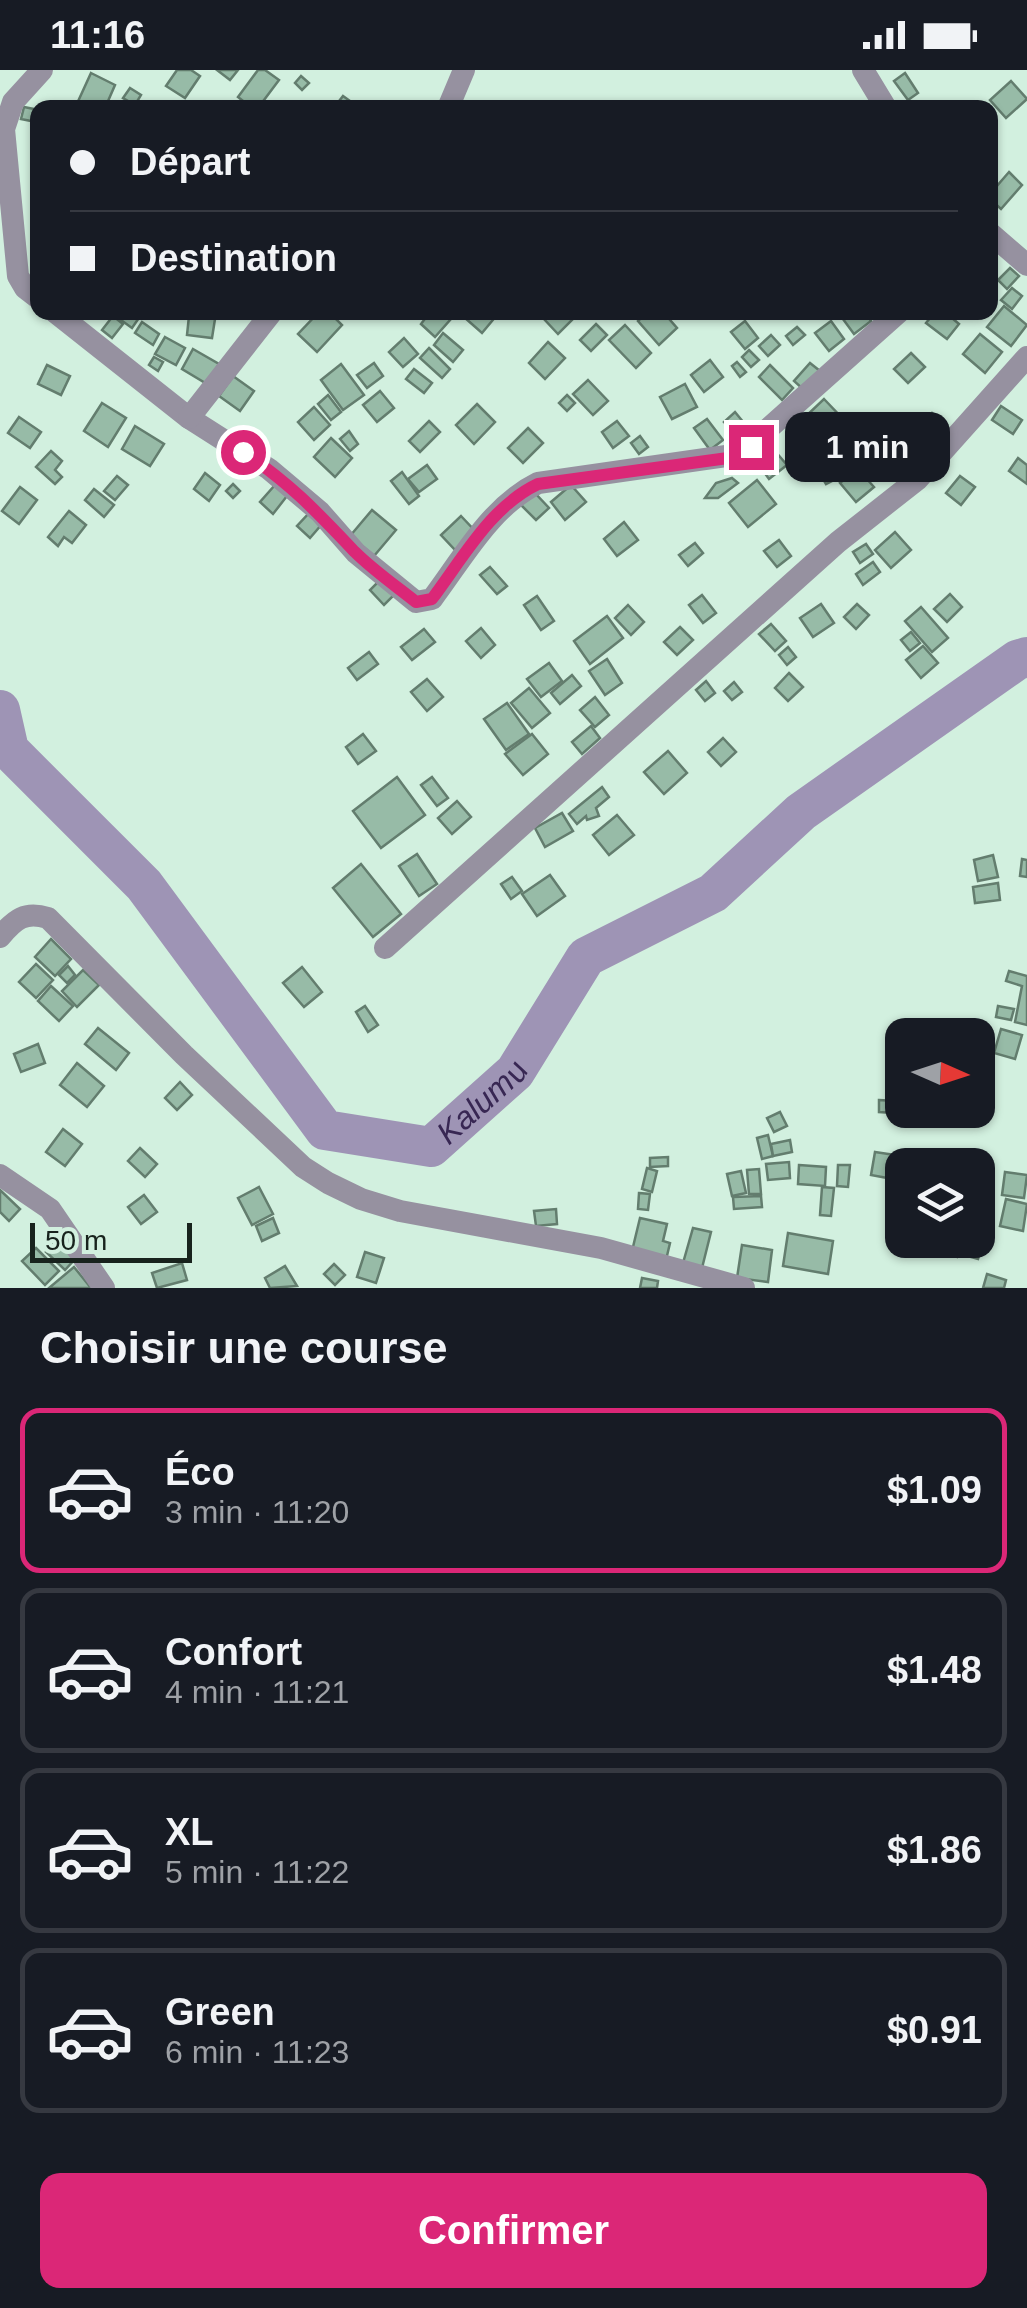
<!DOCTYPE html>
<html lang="fr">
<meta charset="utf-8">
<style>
:root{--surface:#171b24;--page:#20242c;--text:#f1f3f6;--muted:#9ea1a6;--line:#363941;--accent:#db2777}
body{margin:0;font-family:Helvetica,sans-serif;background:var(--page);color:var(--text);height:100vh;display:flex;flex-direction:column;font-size:38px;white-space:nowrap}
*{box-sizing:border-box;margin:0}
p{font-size:32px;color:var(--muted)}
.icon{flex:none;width:55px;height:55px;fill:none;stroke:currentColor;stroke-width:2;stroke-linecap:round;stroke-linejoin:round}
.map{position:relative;height:1218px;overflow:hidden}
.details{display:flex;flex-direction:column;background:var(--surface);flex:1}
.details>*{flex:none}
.top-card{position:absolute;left:30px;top:30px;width:968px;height:220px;border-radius:20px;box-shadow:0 2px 8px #0004;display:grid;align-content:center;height:220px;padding:0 40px;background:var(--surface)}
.needle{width:65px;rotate:93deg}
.controls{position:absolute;left:885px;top:948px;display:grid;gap:20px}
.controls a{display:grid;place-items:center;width:110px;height:110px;border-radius:20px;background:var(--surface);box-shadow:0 2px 8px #0004;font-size:50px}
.scale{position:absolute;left:30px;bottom:25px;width:162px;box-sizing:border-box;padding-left:10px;border:5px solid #18231d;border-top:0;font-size:28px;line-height:35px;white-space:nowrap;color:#18231d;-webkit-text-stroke:8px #d2f0df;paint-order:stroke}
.end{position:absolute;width:45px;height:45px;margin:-22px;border:12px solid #db2777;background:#fff;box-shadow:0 0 0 5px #fff}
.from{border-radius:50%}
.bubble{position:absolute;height:70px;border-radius:20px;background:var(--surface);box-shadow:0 2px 8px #0004;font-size:32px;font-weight:700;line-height:70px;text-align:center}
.top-card b{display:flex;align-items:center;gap:35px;height:95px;font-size:38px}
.top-card b+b{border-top:2px solid var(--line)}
.top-card i{width:25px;height:25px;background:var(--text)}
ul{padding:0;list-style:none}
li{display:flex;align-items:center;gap:30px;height:165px;margin:0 20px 15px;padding:0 20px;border:5px solid var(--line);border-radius:20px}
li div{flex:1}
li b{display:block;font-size:38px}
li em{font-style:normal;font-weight:700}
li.current{border-color:var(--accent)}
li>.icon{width:90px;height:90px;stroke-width:1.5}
h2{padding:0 40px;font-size:45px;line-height:120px}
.action{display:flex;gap:20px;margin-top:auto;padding:20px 40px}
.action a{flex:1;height:115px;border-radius:20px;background:var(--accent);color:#fff;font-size:40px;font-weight:700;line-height:115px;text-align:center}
.status{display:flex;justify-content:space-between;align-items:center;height:70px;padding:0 50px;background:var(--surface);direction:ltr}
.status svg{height:28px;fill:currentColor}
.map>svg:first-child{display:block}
</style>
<div class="status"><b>11:16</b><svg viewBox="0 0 49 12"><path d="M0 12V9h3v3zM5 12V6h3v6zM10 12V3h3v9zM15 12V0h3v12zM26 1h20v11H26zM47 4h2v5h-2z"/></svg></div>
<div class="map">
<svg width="1027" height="1218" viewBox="0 0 1027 1218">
<rect width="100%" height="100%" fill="#d2f0df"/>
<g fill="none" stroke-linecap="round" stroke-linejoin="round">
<path stroke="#9e94b5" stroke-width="40" id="s1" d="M0,640l9,40 135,135 181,245 106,17 84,-75 71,-115 127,-64 88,-81 216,-152 10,-3"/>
</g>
<g fill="#97bba7" stroke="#637d6e" stroke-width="2.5">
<polygon points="177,0 191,0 200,6 185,28 166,16"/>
<polygon points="217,0 238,0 230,10"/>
<polygon points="258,0 265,0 279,10 258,38 252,38 238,27"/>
<polygon points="91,3 115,15 105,38 75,38"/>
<polygon points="905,3 918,23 908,30 894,11"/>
<polygon points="301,6 309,13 302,20 295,13"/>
<polygon points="1011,11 1027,29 1006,48 990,30"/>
<polygon points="130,18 141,25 135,35 123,28"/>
<polygon points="343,26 350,31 345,38 328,38 332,32 336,35"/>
<polygon points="24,37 34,39 31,51 21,49"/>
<polygon points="1009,102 1022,115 1001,139 990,129 990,124"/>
<polygon points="1010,198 1019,206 1007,219 998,210"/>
<polygon points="1012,218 1022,226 1012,239 1001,230"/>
<polygon points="1004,236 1027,255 1011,276 987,257"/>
<polygon points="116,242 143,242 132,258 114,245"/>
<polygon points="319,242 329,242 342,255 317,282 298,264"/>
<polygon points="430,242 442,242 450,250 435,267 421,254"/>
<polygon points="468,242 493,242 497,245 482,263 464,247"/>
<polygon points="548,242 567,242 573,249 558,264 543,248"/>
<polygon points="647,242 663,242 677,258 659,275 638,251"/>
<polygon points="844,242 865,242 871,251 854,264 840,245"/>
<polygon points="935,242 945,242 959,254 947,269 926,253"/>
<polygon points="113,246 123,254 112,268 102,260"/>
<polygon points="189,246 215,249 212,268 187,265"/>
<polygon points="745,251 758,268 745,279 731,262"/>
<polygon points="831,251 844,269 829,281 815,263"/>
<polygon points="142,252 159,264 153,275 135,263"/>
<polygon points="596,254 607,265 591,281 580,270"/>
<polygon points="625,255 651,283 636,298 609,270"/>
<polygon points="797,257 805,265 793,275 786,266"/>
<polygon points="443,263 463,280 453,292 434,275"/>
<polygon points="980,264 1002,282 985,303 963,284"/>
<polygon points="771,265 780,275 768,286 759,276"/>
<polygon points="165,267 185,278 176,295 155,284"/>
<polygon points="404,268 418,284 403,297 389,282"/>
<polygon points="548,272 565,288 545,309 529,293"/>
<polygon points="429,278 450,299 442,308 420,288"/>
<polygon points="193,279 219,294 207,314 182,299"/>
<polygon points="749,280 759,290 751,297 742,287"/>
<polygon points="911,283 925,297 908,313 894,299"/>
<polygon points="154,287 163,292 158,301 149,295"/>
<polygon points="710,290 723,307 704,322 691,305"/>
<polygon points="737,292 746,302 740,307 732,296"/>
<polygon points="374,293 383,306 367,318 357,305"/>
<polygon points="810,293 820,301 804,320 794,311"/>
<polygon points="341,294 364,325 343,340 321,310"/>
<polygon points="47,295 70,306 61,325 38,314"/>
<polygon points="770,295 793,318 782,330 759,307"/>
<polygon points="414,299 432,313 424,323 406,309"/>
<polygon points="233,306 254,321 240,341 219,326"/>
<polygon points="588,310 608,331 593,345 573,324"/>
<polygon points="685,314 697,337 672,349 660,327"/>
<polygon points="380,321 394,338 377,352 363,335"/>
<polygon points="328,325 341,342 331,350 318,334"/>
<polygon points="567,325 575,333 567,341 559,333"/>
<polygon points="824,329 843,349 824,367 805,347"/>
<polygon points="102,333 126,348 108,377 84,361"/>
<polygon points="477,334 495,352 474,374 456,355"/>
<polygon points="1001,336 1022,350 1013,364 992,350"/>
<polygon points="314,337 330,355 314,370 298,352"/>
<polygon points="735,342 749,359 739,368 724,352"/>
<polygon points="932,343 947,357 932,372 918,359"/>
<polygon points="19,347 41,362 30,378 8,363"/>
<polygon points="707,349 723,370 710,380 694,358"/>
<polygon points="429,351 440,362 420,382 409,371"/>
<polygon points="617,351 629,366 613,378 602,362"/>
<polygon points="135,356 164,374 150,396 122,379"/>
<polygon points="528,358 543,373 523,393 508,378"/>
<polygon points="349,361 358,374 350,381 340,369"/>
<polygon points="640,366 648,377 639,384 631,373"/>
<polygon points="331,368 352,388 335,407 314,387"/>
<polygon points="51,381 62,391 55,400 62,407 55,414 36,397"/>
<polygon points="775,381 787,395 769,409 758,394"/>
<polygon points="1018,388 1027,395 1027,414 1009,401"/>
<polygon points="427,395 437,409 419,422 408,409"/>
<polygon points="829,396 836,409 826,414 819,402"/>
<polygon points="857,398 874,417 856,432 840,413"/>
<polygon points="402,402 419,426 409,434 391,411"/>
<polygon points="205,403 220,415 209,431 194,419"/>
<polygon points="117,406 128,415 115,430 104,421"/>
<polygon points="960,406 975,417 961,435 946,423"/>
<polygon points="732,408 738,413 718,428 705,428 716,413"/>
<polygon points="757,410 776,434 748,457 729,433"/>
<polygon points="233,414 240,421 233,428 226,421"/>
<polygon points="275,415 287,426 273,444 260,432"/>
<polygon points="571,415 586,432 565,450 551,432"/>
<polygon points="20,417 37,430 19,454 2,441"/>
<polygon points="94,419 114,435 104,447 85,430"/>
<polygon points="534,422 549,438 536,450 521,435"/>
<polygon points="372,440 396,460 374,486 350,466"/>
<polygon points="69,441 86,455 72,473 64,467 58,476 48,467"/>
<polygon points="310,442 322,454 310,468 297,456"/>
<polygon points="461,446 476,462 456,481 441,465"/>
<polygon points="624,452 638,470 617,486 604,469"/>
<polygon points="895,462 911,480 891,498 875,480"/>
<polygon points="779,470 791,486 777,497 764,481"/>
<polygon points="695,473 703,483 688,496 679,485"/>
<polygon points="866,474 873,484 860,493 853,482"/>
<polygon points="873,492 880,502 863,515 856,504"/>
<polygon points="490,497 507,516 497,524 480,505"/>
<polygon points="381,509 395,524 384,535 370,520"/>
<polygon points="950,524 962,537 947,552 934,539"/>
<polygon points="702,525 716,543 703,553 689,535"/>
<polygon points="537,526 554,551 541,560 524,535"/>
<polygon points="821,534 834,553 813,567 800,548"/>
<polygon points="857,534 869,545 856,559 844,547"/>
<polygon points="628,535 644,552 631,565 615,548"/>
<polygon points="921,537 948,568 932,582 905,551"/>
<polygon points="607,546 623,568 590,594 574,571"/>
<polygon points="771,554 786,571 775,581 759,564"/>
<polygon points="680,557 693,570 677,585 664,572"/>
<polygon points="481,558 495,575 481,588 466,571"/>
<polygon points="424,559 435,572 412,590 401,577"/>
<polygon points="911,562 920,573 910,581 901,570"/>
<polygon points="923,576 938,593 921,608 906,590"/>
<polygon points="788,577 796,587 787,595 779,585"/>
<polygon points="369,582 378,594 357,610 348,598"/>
<polygon points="607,589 622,613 605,625 589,601"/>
<polygon points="549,593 562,611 541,627 527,609"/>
<polygon points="789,603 803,617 788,631 775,618"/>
<polygon points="572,605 581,616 560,634 551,623"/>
<polygon points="427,609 443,627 427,641 411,622"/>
<polygon points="706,611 715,623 705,631 696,620"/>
<polygon points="734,612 742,622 732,630 724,621"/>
<polygon points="529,618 550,643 532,658 511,633"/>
<polygon points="595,627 609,645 595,657 580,640"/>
<polygon points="507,633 529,664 506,680 484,649"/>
<polygon points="591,656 600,668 582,684 572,672"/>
<polygon points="363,664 376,681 358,694 346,677"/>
<polygon points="532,664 548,684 523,705 505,684"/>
<polygon points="723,668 736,682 721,696 708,682"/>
<polygon points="668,681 687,703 664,724 644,702"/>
<polygon points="397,707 425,745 381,778 353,741"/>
<polygon points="432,707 448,728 437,736 421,715"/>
<polygon points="602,717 609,727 596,738 599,746 587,750 586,746 577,754 569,744"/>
<polygon points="457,731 471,747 452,764 438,748"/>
<polygon points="562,743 573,761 545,777 535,758"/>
<polygon points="617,745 634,765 609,785 593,765"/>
<polygon points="417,784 437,814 419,826 399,796"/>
<polygon points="993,785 998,807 978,811 974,790"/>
<polygon points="1022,789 1027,790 1027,807 1020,806"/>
<polygon points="361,794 401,844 373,867 333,818"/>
<polygon points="550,805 565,826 537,846 522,824"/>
<polygon points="512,807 522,821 511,829 501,814"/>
<polygon points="998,813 1000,830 975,833 973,817"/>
<polygon points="51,869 71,889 55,906 35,887"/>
<polygon points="36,894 53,910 36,928 19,912"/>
<polygon points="68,896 75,905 67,913 59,905"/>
<polygon points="302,897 322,922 304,937 283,913"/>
<polygon points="83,900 99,915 77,937 62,921"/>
<polygon points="1009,901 1027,906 1027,955 1015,952 1022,916 1006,911"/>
<polygon points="51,916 73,936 59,951 38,931"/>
<polygon points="365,936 378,955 368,962 356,942"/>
<polygon points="998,936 1014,939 1011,950 996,947"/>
<polygon points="98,958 129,983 116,1000 85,974"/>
<polygon points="1001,959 1022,965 1015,989 994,983"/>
<polygon points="38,974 45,993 21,1002 14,984"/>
<polygon points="77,993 104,1016 87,1037 60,1015"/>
<polygon points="180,1012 192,1025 177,1040 165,1028"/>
<polygon points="879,1030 894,1031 893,1043 879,1042"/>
<polygon points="780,1042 787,1056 774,1062 767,1048"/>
<polygon points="63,1059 82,1074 65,1096 46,1082"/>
<polygon points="768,1065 773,1086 762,1089 757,1068"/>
<polygon points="790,1070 792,1082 773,1086 771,1074"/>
<polygon points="140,1078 157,1094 145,1107 128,1091"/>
<polygon points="875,1082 902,1086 898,1110 871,1105"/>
<polygon points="668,1087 668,1096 650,1097 650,1088"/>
<polygon points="789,1092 790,1108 768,1110 766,1094"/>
<polygon points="799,1095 826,1097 825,1116 798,1114"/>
<polygon points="838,1095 850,1095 848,1117 837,1116"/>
<polygon points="647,1098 657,1101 652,1122 642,1119"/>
<polygon points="759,1099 761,1124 749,1124 747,1100"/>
<polygon points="741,1101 746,1123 732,1126 727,1104"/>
<polygon points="1005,1102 1027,1105 1024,1128 1002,1125"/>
<polygon points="259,1117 273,1144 252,1155 238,1128"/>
<polygon points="822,1117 834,1118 831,1146 820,1145"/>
<polygon points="0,1120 20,1139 9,1151 0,1142"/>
<polygon points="639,1123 650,1124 648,1140 638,1139"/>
<polygon points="144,1125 157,1142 141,1154 128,1137"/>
<polygon points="761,1126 762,1137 734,1139 733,1127"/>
<polygon points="1006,1129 1027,1134 1023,1161 1000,1156"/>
<polygon points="556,1139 557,1154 536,1156 534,1141"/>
<polygon points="978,1139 989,1142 985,1155 978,1153"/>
<polygon points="273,1148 279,1163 262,1171 256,1156"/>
<polygon points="640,1148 667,1154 663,1171 670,1173 666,1190 632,1181"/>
<polygon points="978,1157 986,1159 978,1189 960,1184 964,1170 978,1170"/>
<polygon points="693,1158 711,1162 702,1198 683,1193"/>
<polygon points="788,1163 833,1171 828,1204 783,1196"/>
<polygon points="56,1171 75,1189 65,1200 46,1182"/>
<polygon points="947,1173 960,1177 957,1187 945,1183"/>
<polygon points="742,1175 772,1180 768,1212 737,1208"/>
<polygon points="36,1178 59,1201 45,1215 22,1191"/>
<polygon points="365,1182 384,1188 376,1213 357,1207"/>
<polygon points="182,1193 187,1210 157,1218 152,1203"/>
<polygon points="334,1194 345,1205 335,1215 324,1204"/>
<polygon points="285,1196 297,1216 270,1218 265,1208"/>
<polygon points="74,1197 91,1218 49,1218"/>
<polygon points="987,1204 1006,1210 1004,1218 983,1218"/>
<polygon points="642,1208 658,1211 657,1218 640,1218"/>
</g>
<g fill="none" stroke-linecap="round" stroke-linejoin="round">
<g stroke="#9691a0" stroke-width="22">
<polyline points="863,0 886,38"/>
<polyline points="448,38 464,0"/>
<polyline points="990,163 1027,195"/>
<polyline points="38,228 25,218 18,206 4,59 13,32 42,0"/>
<path d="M55,242l134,106 80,51 51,43 36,41 60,49 16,-3c31,-41 59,-93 106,-116l202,-29 159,-142"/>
<polyline points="189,348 272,242"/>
<path d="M0,867c15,-18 25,-26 48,-19l136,137 119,112 25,16 33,16 39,12 201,37 143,40"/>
<polyline points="385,878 838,472 918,409 1027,287"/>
<polyline points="0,1105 50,1139 104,1218"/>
</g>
</g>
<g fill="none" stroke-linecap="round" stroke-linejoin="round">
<path stroke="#db2777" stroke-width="12" d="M243,382c46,30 74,60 112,100 18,18 41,34 61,50l16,-3c31,-41 59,-93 106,-115l190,-26 23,-11"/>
</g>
<g text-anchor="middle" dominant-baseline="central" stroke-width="8" stroke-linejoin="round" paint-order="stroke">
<g font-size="32" font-style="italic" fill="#382753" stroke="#d2f0df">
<text stroke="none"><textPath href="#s1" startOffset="712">Kalumu</textPath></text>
</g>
</g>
</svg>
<div class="controls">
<a><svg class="needle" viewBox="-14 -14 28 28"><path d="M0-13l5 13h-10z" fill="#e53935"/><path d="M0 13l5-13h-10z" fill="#9ea1a6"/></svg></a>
<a><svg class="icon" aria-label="layers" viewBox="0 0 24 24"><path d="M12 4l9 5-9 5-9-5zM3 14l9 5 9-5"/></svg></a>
</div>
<div class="scale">50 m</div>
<i class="end from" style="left:243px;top:382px"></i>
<i class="end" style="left:751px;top:377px"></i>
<div class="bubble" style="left:785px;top:342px;width:165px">1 min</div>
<div class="top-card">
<b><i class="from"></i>Départ</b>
<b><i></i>Destination</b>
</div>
</div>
<section class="details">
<h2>Choisir une course</h2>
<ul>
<li class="current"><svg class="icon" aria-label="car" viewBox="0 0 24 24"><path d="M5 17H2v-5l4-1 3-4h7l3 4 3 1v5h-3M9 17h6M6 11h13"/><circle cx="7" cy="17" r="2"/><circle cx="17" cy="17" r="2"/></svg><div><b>Éco</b><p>3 min · 11:20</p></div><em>$1.09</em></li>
<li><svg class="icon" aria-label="car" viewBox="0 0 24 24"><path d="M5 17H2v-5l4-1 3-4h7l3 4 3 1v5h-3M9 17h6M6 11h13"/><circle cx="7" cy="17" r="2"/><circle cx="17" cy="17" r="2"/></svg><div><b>Confort</b><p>4 min · 11:21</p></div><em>$1.48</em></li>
<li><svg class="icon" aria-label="car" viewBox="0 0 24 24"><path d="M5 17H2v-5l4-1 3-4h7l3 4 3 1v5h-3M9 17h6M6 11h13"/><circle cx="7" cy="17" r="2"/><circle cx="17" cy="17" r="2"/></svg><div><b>XL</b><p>5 min · 11:22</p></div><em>$1.86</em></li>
<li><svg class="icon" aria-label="car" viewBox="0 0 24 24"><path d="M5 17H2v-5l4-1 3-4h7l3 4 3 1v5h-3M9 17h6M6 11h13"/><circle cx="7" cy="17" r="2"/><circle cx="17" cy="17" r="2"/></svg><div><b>Green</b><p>6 min · 11:23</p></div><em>$0.91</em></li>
</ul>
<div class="action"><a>Confirmer</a></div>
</section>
